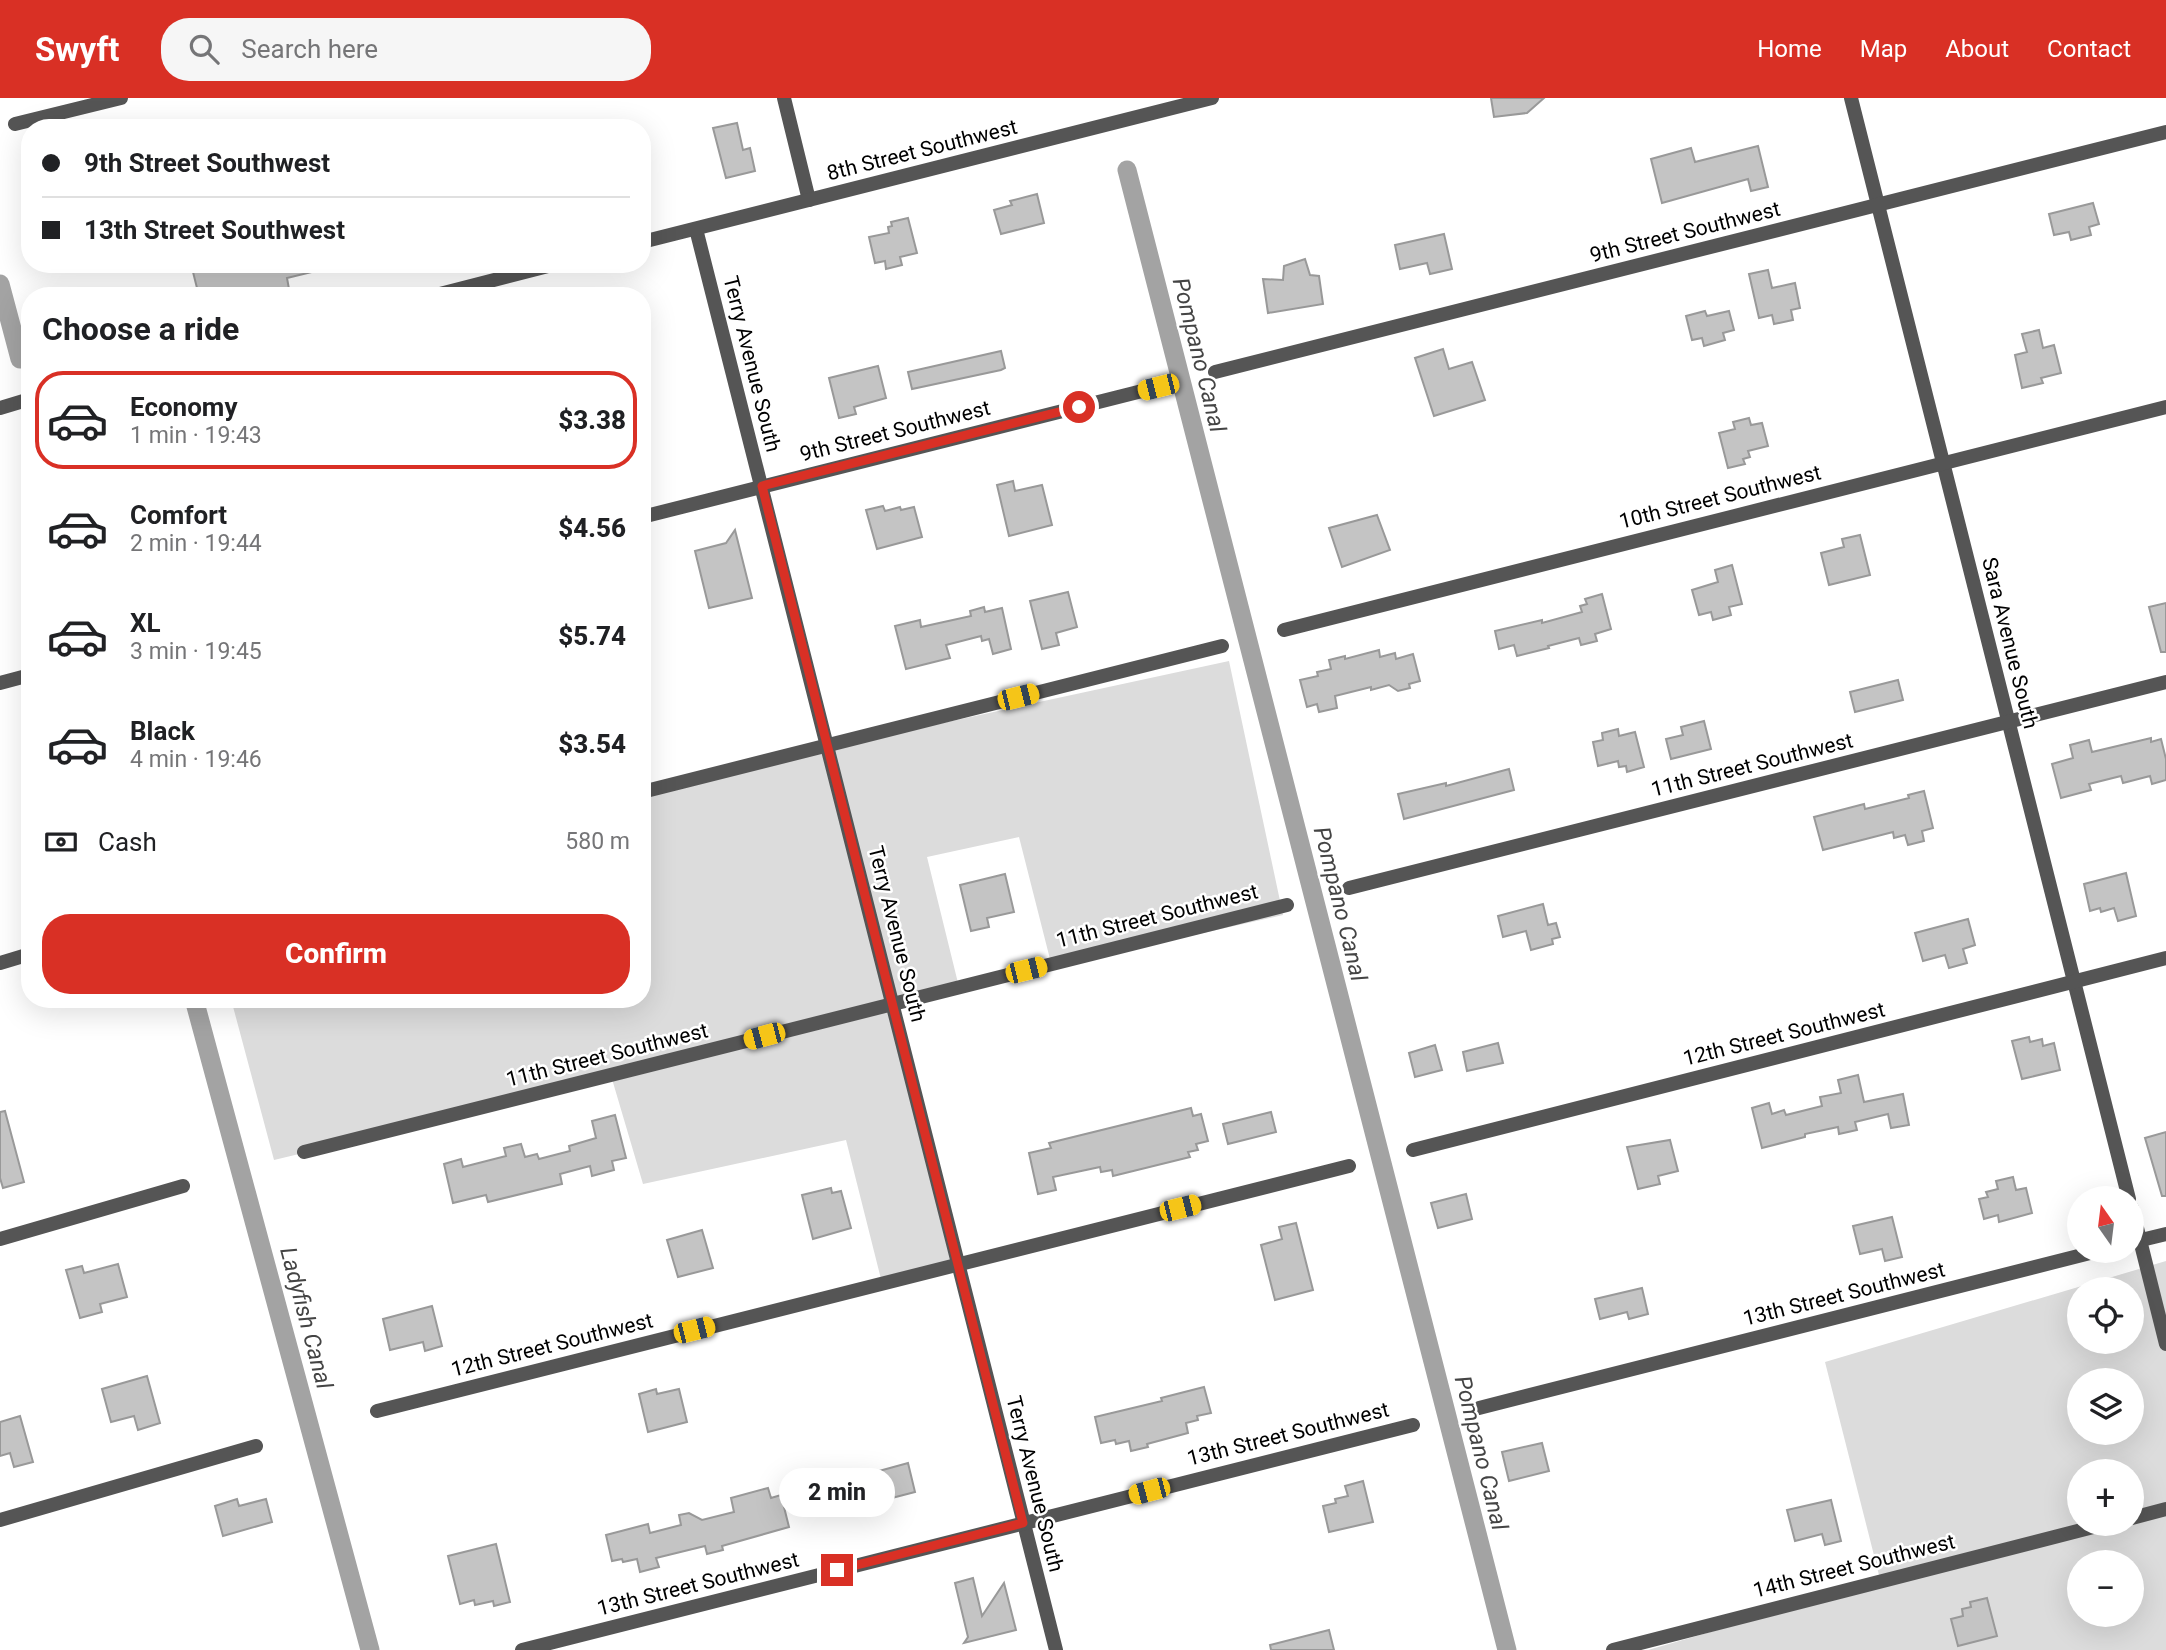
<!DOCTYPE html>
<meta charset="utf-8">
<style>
:root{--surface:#fff;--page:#f6f6f6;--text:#202124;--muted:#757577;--line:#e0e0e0;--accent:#d93025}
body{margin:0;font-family:Roboto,sans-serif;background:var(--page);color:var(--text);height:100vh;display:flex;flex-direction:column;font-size:26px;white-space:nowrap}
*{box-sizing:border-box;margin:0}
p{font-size:23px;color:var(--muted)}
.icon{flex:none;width:38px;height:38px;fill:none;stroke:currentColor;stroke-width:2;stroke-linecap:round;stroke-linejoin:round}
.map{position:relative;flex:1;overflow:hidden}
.side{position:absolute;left:21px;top:189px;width:630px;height:721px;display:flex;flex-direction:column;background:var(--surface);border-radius:28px;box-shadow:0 7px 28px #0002}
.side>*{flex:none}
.top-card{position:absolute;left:21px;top:21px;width:630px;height:154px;border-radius:28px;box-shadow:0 7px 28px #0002;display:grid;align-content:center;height:154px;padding:0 21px;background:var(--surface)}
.needle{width:46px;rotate:346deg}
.fabs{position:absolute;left:2067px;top:1088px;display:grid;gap:14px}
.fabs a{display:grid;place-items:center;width:77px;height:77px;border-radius:50%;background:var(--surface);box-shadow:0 7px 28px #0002;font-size:35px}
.end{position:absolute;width:32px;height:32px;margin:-16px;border:9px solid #d93025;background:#fff;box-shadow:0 0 0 4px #fff}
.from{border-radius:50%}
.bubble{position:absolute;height:49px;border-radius:24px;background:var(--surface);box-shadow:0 7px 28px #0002;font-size:23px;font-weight:800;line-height:49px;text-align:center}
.car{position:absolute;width:21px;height:42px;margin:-21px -10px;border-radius:9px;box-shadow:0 0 5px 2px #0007;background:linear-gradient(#f5c518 24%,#345 0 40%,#f5c518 0 76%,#345 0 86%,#f5c518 0)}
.top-card b{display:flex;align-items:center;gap:24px;height:66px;font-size:26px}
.top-card b+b{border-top:2px solid var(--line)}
.top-card i{width:18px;height:18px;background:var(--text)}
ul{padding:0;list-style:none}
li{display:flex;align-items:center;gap:21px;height:98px;margin:0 14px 10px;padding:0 7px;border:4px solid transparent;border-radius:28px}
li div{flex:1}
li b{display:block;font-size:26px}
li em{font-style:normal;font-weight:800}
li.selected{border-color:var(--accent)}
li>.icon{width:63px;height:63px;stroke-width:1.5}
h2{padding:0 21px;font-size:32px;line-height:84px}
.pay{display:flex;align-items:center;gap:18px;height:77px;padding:0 21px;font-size:26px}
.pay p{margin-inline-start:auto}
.button{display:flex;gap:14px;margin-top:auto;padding:14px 21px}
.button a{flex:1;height:80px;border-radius:28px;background:var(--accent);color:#fff;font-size:28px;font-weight:800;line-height:80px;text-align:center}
header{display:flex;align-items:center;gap:42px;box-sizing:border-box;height:98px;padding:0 35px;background:var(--accent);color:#fff}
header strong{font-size:33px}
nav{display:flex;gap:38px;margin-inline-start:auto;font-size:24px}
.search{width:490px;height:63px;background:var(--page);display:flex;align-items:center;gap:18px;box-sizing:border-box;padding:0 24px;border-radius:28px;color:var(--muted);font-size:26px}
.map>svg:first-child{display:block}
</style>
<header>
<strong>Swyft</strong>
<div class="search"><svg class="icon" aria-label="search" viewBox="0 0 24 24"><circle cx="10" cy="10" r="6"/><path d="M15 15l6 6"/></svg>Search here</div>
<nav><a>Home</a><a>Map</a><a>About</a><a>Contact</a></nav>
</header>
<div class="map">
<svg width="2166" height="1552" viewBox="0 0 2166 1552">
<rect width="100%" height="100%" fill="#fff"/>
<g fill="#dcdcdc" fill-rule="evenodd">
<polygon points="1229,563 1283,817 1052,869 1019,739 927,759 958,885 891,903 959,1172 882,1185 846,1042 643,1086 612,981 274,1062 231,901 642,901 642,690"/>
<path d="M2166,1163v389h-518l233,-67 -56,-221zM2079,1192h53v52h-53zM2079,1283h53v52h-53zM2079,1374h53v52h-53zM2079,1465h53v52h-53z"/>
</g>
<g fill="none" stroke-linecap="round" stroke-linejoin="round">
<g stroke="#a3a3a3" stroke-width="19">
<polyline points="1127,72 1507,1552"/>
<polyline points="0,186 20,261"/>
<polyline points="194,901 370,1552"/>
</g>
</g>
<g fill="#c4c4c4" stroke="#999" stroke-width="2">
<polygon points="1491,0 1544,0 1527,15 1494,19"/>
<polygon points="737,25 743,52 750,50 755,73 726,80 713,30"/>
<polygon points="1758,48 1768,89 1751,93 1748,81 1662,105 1651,61 1691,50 1695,64"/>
<polygon points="1037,96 1044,125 1001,136 994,112 1012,107 1010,103"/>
<polygon points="2093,105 2099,126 2089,129 2091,137 2071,142 2069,134 2054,137 2049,116"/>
<polygon points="908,120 917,155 900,159 902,167 886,171 885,163 875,165 869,139 889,135 888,129 892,128 891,124"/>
<polygon points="1444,136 1452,171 1430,176 1427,165 1400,171 1395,147"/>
<polygon points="1305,161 1310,177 1319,178 1323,206 1268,215 1263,181 1283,182 1284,168"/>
<polygon points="191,166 319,166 320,172 287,180 289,191 269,196 268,191 242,198 199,198"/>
<polygon points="1768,172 1772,190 1795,185 1800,210 1791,212 1793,222 1774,226 1772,217 1759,220 1749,176"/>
<polygon points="1705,213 1707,218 1729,213 1734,232 1723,235 1725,242 1704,248 1702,240 1692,242 1686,218"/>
<polygon points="2039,232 2043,250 2054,247 2061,275 2041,280 2043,285 2022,290 2015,257 2027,254 2022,236"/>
<polygon points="1443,251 1449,271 1472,264 1485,302 1434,318 1415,260"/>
<polygon points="1001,253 1005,270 1001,272 912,291 908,274"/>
<polygon points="878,268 886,300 854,309 856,316 839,320 829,280"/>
<polygon points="1749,320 1751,327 1762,325 1768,348 1748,353 1750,359 1743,361 1745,366 1728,370 1719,335 1735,331 1733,324"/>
<polygon points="1013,383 1015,393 1042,387 1052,427 1009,438 997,387"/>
<polygon points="883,408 885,413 900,409 901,412 914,409 922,439 877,451 866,412"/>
<polygon points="1377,417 1390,452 1342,469 1329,430"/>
<polygon points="735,432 752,500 709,510 695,453 726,445"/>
<polygon points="1860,437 1870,477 1829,487 1821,455 1844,449 1842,441"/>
<polygon points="1732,467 1742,506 1729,509 1731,517 1713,522 1711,514 1699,517 1692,492 1718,484 1715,472"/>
<polygon points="1068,494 1077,529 1056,535 1059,547 1042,551 1030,503"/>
<polygon points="1602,496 1611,531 1595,536 1597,543 1581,547 1579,540 1548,548 1549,550 1517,558 1514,547 1499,551 1495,533 1542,522 1542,525 1582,514 1580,508 1587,506 1585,501"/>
<polygon points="2166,505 2166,554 2161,554 2149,509"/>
<polygon points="984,509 985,514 1002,510 1011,551 993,556 989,541 982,543 981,538 946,547 950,560 906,571 895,528 920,522 921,529 971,518 970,513"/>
<polygon points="1379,552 1380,559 1395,555 1396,561 1413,556 1420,583 1409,586 1410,590 1398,593 1389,587 1371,592 1371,589 1335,598 1337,610 1319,614 1317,606 1307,609 1300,582 1318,578 1317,574 1331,571 1329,562 1345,558 1345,561"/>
<polygon points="1898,582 1903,602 1855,614 1850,594"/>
<polygon points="1704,623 1711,651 1671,661 1666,641 1683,637 1681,629"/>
<polygon points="1618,631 1619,638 1635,634 1644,669 1627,674 1626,668 1619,669 1618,663 1598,668 1593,644 1603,642 1602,635"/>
<polygon points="2151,640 2151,644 2161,641 2166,661 2166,682 2152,686 2150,678 2123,685 2121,678 2089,686 2091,692 2061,700 2052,666 2073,660 2070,647 2089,642 2092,654"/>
<polygon points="1509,671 1514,692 1404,721 1398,696 1446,685 1446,688"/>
<polygon points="1924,693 1933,730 1922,733 1924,743 1908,747 1905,737 1894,740 1893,734 1823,752 1814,719 1864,706 1865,711 1909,700 1908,697"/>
<polygon points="2126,775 2136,818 2118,823 2114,810 2101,814 2100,810 2090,813 2084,786"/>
<polygon points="1005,776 1014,814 987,820 989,829 971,833 960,787"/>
<polygon points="1543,806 1548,827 1556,825 1560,839 1552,841 1553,846 1531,852 1526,833 1503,839 1498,818"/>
<polygon points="1968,821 1975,847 1963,851 1967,865 1949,870 1945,857 1923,863 1915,835"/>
<polygon points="2029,939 2030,944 2042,941 2043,948 2054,945 2060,972 2022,981 2012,943"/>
<polygon points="1498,945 1503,965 1467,973 1463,954"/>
<polygon points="1435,947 1442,972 1415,979 1409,955"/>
<polygon points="1858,977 1864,1004 1903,996 1909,1027 1891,1030 1888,1016 1855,1024 1857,1032 1839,1036 1838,1029 1805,1036 1805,1039 1762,1050 1752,1010 1769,1005 1772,1016 1784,1012 1786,1017 1822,1008 1820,999 1841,995 1838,982"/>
<polygon points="1191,1010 1193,1018 1201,1016 1208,1043 1196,1046 1198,1052 1188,1054 1190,1059 1113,1078 1112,1072 1101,1074 1100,1069 1053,1079 1056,1092 1038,1096 1029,1055 1051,1050 1049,1045"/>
<polygon points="5,1013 24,1084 3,1090 0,1080 0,1014"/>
<polygon points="1271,1014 1276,1034 1228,1046 1223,1026"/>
<polygon points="615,1017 626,1060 612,1063 614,1072 592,1078 590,1068 560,1076 562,1086 488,1104 486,1097 453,1105 444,1066 461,1061 463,1069 506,1058 504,1050 521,1046 525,1059 537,1056 539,1061 570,1053 569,1048 596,1040 592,1023"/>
<polygon points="2166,1034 2166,1098 2162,1098 2145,1040"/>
<polygon points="1670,1042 1678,1073 1658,1078 1660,1086 1638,1091 1627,1049"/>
<polygon points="2013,1079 2016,1092 2026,1090 2032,1115 1999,1124 1998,1117 1984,1121 1979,1101 1988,1099 1986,1094 1998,1091 1996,1083"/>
<polygon points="831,1090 832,1095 841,1093 851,1130 813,1141 802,1097"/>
<polygon points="1466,1096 1472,1121 1438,1130 1431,1105"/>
<polygon points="1892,1119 1902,1159 1885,1163 1882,1151 1860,1156 1853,1128"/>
<polygon points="1296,1125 1313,1192 1275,1202 1261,1147 1282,1141 1279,1129"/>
<polygon points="702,1132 713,1170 678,1179 667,1142"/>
<polygon points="118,1166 127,1199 100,1206 102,1214 80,1220 66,1172 82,1168 84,1175"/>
<polygon points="1642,1190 1648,1216 1629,1221 1627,1214 1600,1221 1595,1201"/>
<polygon points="432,1208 442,1248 425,1253 423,1244 390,1252 383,1221"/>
<polygon points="147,1278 160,1325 138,1332 134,1318 111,1324 102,1291"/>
<polygon points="1204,1289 1211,1315 1197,1318 1198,1322 1186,1325 1188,1335 1147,1346 1148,1349 1131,1353 1129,1343 1116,1346 1115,1342 1101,1345 1095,1319 1162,1303 1161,1300"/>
<polygon points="656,1291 657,1296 679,1291 687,1324 648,1334 639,1296"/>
<polygon points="20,1318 33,1364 14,1369 10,1355 0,1358 0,1324"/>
<polygon points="1542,1345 1549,1373 1509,1383 1502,1354"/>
<polygon points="908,1365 915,1394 888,1401 889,1408 870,1412 863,1387 881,1382 879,1373"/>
<polygon points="1363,1383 1373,1424 1329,1434 1323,1408 1336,1405 1335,1401 1348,1398 1345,1388"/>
<polygon points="768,1390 771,1400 781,1397 789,1429 722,1448 723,1452 707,1456 705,1448 656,1460 659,1469 640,1474 637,1461 623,1464 622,1461 612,1463 606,1437 648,1426 650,1435 681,1427 679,1417 689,1415 702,1422 734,1414 731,1400"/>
<polygon points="237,1401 239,1408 266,1401 272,1424 223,1438 215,1408"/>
<polygon points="1831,1402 1841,1443 1825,1447 1822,1436 1795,1443 1787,1412"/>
<polygon points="496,1446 510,1504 494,1508 493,1503 475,1507 474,1502 460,1506 448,1458"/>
<polygon points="973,1480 982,1518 1004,1485 1016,1532 964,1545 968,1539 955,1485"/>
<polygon points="1987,1500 1997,1538 1958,1548 1951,1521 1963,1518 1962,1511 1971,1509 1970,1504"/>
<polygon points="1329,1532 1334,1552 1271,1552 1270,1547"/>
</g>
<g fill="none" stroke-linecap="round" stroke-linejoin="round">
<g stroke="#555" stroke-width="14">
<polyline points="784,0 809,102"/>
<polyline points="1851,0 2129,1101"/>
<polyline points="15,26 121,0"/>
<polyline points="696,131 1056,1552"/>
<polyline points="642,144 1212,0"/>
<polyline points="432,198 556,166"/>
<polyline points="1215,274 2166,34"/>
<polyline points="0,310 30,301"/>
<polyline points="642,419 1158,289"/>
<polyline points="1284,532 2166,309"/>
<polyline points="0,585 30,577"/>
<polyline points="642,694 1222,548"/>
<polyline points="1349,790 2166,584"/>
<polyline points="0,865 30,856"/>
<polyline points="1413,1052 2166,860"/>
<polyline points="304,1054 1287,807"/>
<polyline points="2132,1110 2166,1246"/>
<polyline points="0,1141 183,1088"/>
<polyline points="2133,1144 2166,1136"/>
<polyline points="1479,1310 2098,1153"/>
<polyline points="377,1313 1349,1068"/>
<polyline points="2132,1420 2166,1411"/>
<polyline points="0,1422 256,1348"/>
<polyline points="522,1552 1413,1327"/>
<polyline points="1613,1552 2105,1426"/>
</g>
</g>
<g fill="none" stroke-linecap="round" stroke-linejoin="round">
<polyline stroke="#d93025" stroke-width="9" points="837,1472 1023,1425 762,388 1079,309"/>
</g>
<g text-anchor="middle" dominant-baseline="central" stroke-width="5" stroke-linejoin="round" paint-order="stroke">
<g font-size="21" fill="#000" stroke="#fff">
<text transform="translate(922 52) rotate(-14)">8th Street Southwest</text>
<text transform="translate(1685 134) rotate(-14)">9th Street Southwest</text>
<text transform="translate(752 266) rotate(76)">Terry Avenue South</text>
<text transform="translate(895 333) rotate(-14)">9th Street Southwest</text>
<text transform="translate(1720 399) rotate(-14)">10th Street Southwest</text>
<text transform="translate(2010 545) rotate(76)">Sara Avenue South</text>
<text transform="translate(1752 667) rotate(-14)">11th Street Southwest</text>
<text transform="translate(1157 818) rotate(-14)">11th Street Southwest</text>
<text transform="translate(897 836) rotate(76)">Terry Avenue South</text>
<text transform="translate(1784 936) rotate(-14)">12th Street Southwest</text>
<text transform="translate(607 957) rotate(-14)">11th Street Southwest</text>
<text transform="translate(1844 1196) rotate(-14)">13th Street Southwest</text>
<text transform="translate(552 1247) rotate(-14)">12th Street Southwest</text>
<text transform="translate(1288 1336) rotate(-14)">13th Street Southwest</text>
<text transform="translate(1035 1386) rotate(76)">Terry Avenue South</text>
<text transform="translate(1854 1468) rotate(-14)">14th Street Southwest</text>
<text transform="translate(698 1486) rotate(-14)">13th Street Southwest</text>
</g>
<g font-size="23" font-style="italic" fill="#444" stroke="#fff">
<text transform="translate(1199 257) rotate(76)">Pompano Canal</text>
<text transform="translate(1340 806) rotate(76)">Pompano Canal</text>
<text transform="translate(306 1220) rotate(75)">Ladyfish Canal</text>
<text transform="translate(1481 1355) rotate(76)">Pompano Canal</text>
</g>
</g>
</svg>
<div class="fabs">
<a><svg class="needle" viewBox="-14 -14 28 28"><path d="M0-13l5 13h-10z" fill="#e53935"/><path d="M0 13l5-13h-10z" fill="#757577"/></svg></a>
<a><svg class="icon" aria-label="locate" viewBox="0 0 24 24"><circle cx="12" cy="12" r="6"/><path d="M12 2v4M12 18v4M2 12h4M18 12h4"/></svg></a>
<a><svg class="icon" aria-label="layers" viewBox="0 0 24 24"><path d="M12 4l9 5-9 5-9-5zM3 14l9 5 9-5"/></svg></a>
<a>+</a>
<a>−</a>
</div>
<i class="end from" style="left:1079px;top:309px"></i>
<i class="end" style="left:837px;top:1472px"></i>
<div class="bubble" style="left:779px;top:1370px;width:116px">2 min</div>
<i class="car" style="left:1158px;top:289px;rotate:256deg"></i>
<i class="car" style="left:1018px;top:599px;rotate:76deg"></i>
<i class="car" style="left:1026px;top:872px;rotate:76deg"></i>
<i class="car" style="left:764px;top:938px;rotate:255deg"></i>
<i class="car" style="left:1180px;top:1110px;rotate:76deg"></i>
<i class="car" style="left:694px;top:1232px;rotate:76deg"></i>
<i class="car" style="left:1149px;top:1393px;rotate:255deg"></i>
<div class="top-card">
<b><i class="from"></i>9th Street Southwest</b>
<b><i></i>13th Street Southwest</b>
</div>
<section class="side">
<h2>Choose a ride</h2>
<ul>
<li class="selected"><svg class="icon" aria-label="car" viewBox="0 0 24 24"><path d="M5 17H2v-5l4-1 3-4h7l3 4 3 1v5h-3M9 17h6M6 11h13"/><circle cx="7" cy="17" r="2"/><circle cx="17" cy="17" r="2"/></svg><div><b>Economy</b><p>1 min · 19:43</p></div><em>$3.38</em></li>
<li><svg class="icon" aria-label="car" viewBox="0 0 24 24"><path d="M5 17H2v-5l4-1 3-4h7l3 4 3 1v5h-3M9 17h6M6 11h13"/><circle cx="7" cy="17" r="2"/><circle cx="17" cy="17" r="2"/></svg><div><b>Comfort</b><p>2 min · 19:44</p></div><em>$4.56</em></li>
<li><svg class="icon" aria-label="car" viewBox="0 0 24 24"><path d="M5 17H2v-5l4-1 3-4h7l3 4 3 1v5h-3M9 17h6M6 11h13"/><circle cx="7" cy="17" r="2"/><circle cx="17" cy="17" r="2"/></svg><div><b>XL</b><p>3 min · 19:45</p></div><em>$5.74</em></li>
<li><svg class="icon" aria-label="car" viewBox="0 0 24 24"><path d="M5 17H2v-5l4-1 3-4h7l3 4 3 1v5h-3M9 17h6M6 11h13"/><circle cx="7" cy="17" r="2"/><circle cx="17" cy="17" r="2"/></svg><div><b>Black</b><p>4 min · 19:46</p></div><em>$3.54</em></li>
</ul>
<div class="pay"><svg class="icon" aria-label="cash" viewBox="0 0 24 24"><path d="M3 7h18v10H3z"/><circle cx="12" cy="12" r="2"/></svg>Cash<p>580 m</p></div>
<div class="button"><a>Confirm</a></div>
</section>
</div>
